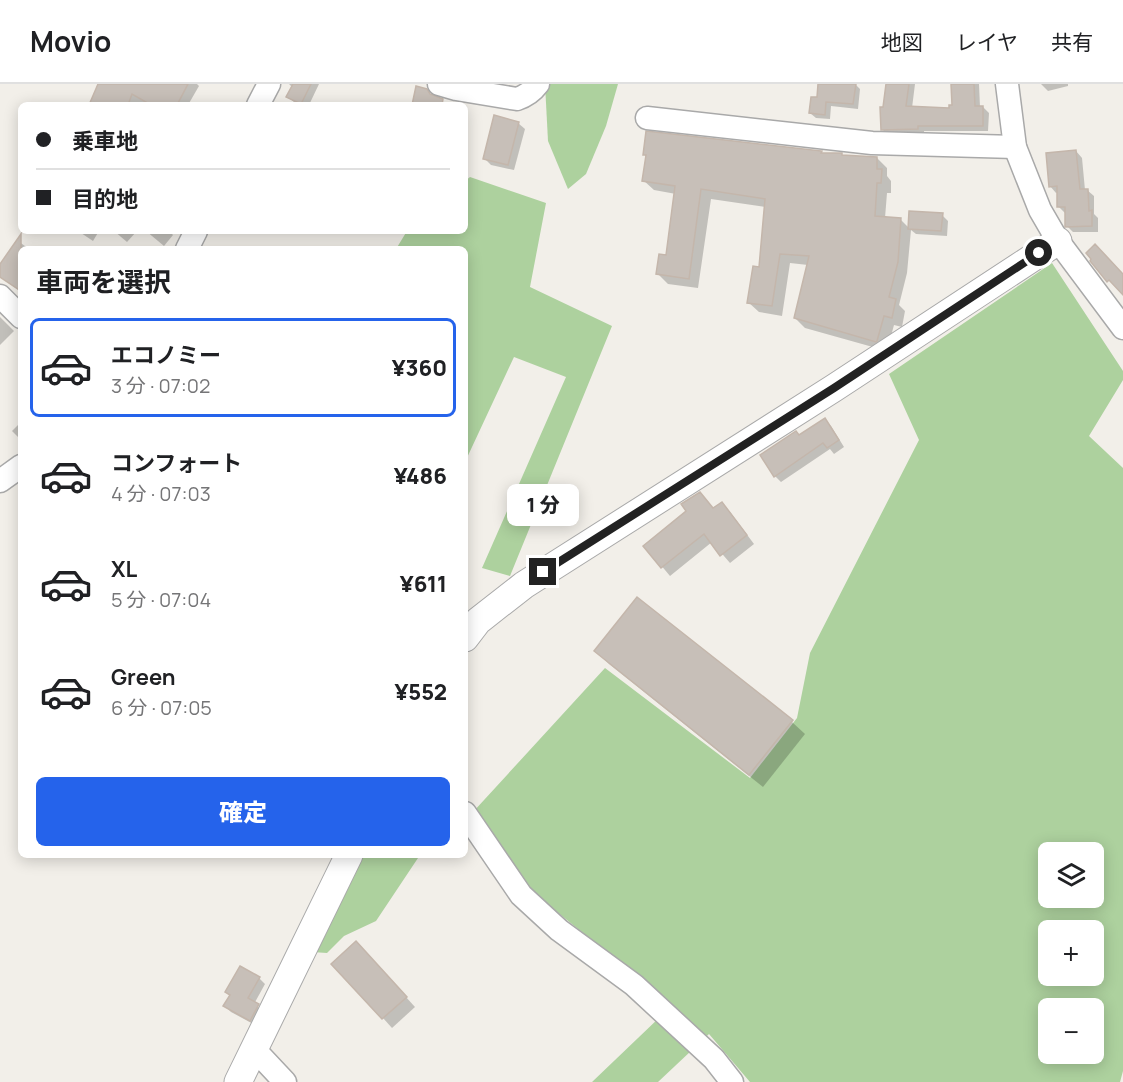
<!DOCTYPE html>
<html lang="ja">
<meta charset="utf-8">
<style>
:root{--surface:#fff;--page:#f2f2f2;--text:#202124;--muted:#757577;--line:#e0e0e0;--accent:#2563eb}
body{margin:0;font-family:Manrope,"Noto Sans JP",sans-serif;background:var(--page);color:var(--text);height:100vh;display:flex;flex-direction:column;font-size:22px;white-space:nowrap}
*{box-sizing:border-box;margin:0}
p{font-size:20px;color:var(--muted)}
.icon{flex:none;width:33px;height:33px;fill:none;stroke:currentColor;stroke-width:2;stroke-linecap:round;stroke-linejoin:round}
.map{position:relative;flex:1;overflow:hidden}
.sheet{position:absolute;left:18px;top:162px;width:450px;height:612px;display:flex;flex-direction:column;background:var(--surface);border-radius:9px;box-shadow:0 3px 15px #0003}
.sheet>*{flex:none}
.hud{position:absolute;left:18px;top:18px;width:450px;height:132px;border-radius:9px;box-shadow:0 3px 15px #0003;display:grid;align-content:center;height:132px;padding:0 18px;background:var(--surface)}
.controls{position:absolute;left:1038px;top:758px;display:grid;gap:12px}
.controls a{display:grid;place-items:center;width:66px;height:66px;border-radius:9px;background:var(--surface);box-shadow:0 3px 15px #0003;font-size:30px}
.end{position:absolute;width:27px;height:27px;margin:-14px;border:8px solid #222;background:#fff;box-shadow:0 0 0 3px #fff}
.from{border-radius:50%}
.bubble{position:absolute;height:42px;border-radius:9px;background:var(--surface);box-shadow:0 3px 15px #0003;font-size:20px;font-weight:800;line-height:42px;text-align:center}
.hud b{display:flex;align-items:center;gap:21px;height:57px;font-size:22px}
.hud b+b{border-top:2px solid var(--line)}
.hud i{width:15px;height:15px;background:var(--text)}
ul{padding:0;list-style:none}
li{display:flex;align-items:center;gap:18px;height:99px;margin:0 12px 9px;padding:0 6px;border:3px solid transparent;border-radius:9px}
li div{flex:1}
li b{display:block;font-size:22px}
li em{font-style:normal;font-weight:800}
li.on{border-color:var(--accent)}
li>.icon{width:54px;height:54px;stroke-width:1.5}
h2{padding:0 18px;font-size:27px;line-height:72px}
.action{display:flex;gap:12px;margin-top:auto;padding:12px 18px}
.action a{flex:1;height:69px;border-radius:9px;background:var(--accent);color:#fff;font-size:24px;font-weight:800;line-height:69px;text-align:center}
header{display:flex;align-items:center;gap:36px;box-sizing:border-box;height:84px;padding:0 30px;background:var(--surface);border-bottom:2px solid var(--line)}
header strong{font-size:28px}
nav{display:flex;gap:33px;margin-inline-start:auto;font-size:21px}
.map>svg:first-child{display:block}
</style>
<header>
<strong>Movio</strong>
<nav><a>地図</a><a>レイヤ</a><a>共有</a></nav>
</header>
<div class="map">
<svg width="1123" height="998" viewBox="0 0 1123 998">
<rect width="100%" height="100%" fill="#f2efe9"/>
<g fill="#add19e" fill-rule="evenodd">
<polygon points="545,0 618,0 606,42 586,90 568,105 548,57"/>
<polygon points="470,93 546,119 530,203 612,242 510,492 482,484 566,293 514,273 465,378 465,165 396,165 407,147 465,147 465,97"/>
<path d="M1052,179l71,108v9l-34,56 34,32v603l-3,11h-370l-41,-48 -51,48h-66l69,-66 -46,-57 -85,-69 -57,-78 132,-144 145,110 47,-60 13,-65 109,-213 -30,-66zM1048,768h46v45h-46zM1048,846h46v45h-46zM1048,924h46v45h-46z"/>
<polygon points="360,771 420,771 376,837 344,852 327,869 312,868"/>
</g>
<g fill="#0003">
<polygon points="99,0 197,0 199,2 188,21 91,21"/>
<polygon points="289,0 319,0 309,21 299,21 294,18 288,13 293,4"/>
<polygon points="820,0 855,0 860,5 858,25 831,22 830,35 816,34 810,29 818,15"/>
<polygon points="887,0 915,0 912,24 951,26 954,23 953,0 979,0 980,23 983,23 989,29 988,47 924,47 924,51 888,51 882,45"/>
<polygon points="1041,0 1068,0 1068,2 1048,7"/>
<polygon points="518,39 525,45 514,86 491,81 484,74"/>
<polygon points="1076,67 1082,74 1085,106 1087,106 1094,112 1094,130 1098,134 1098,148 1073,148 1067,142 1067,128 1065,129 1058,122 1058,108 1056,109 1050,102"/>
<polygon points="821,68 823,71 877,74 887,84 887,92 891,97 891,109 887,109 885,134 901,136 909,144 942,131 948,137 947,152 916,150 911,146 907,189 899,221 905,227 902,243 894,241 887,267 805,244 795,234 808,181 790,179 782,232 759,228 748,218 760,185 766,123 711,115 698,204 668,200 658,190 667,172 676,110 654,106 643,96 647,73 645,71"/>
<polygon points="78,147 99,147 93,157"/>
<polygon points="114,147 137,147 127,158"/>
<polygon points="146,147 169,147 173,151 164,162"/>
<polygon points="18,157 29,165 21,165 21,208 0,192 0,182"/>
<polygon points="0,233 14,247 0,261"/>
<polygon points="825,336 831,342 844,363 834,370 830,365 781,398 775,392 799,352"/>
<polygon points="21,338 21,356 12,347"/>
<polygon points="700,410 714,426 722,420 730,428 754,460 730,479 712,458 670,492 645,462 688,427"/>
<polygon points="596,567 792,638 805,650 763,703 609,580"/>
<polygon points="366,869 415,923 392,944 383,934"/>
<polygon points="259,894 265,900 254,920 264,928 257,942 231,928 225,922 231,912 227,908"/>
</g>
<g fill="#c7bfb8" stroke="#c4b6ab" stroke-width="1.5">
<polygon points="98,0 188,0 177,21 151,21 132,10 128,21 89,21"/>
<polygon points="293,0 311,0 301,20 286,13"/>
<polygon points="818,0 856,0 853,20 826,18 825,31 809,29 811,13 817,13"/>
<polygon points="886,0 909,0 906,22 949,24 949,21 952,21 951,0 974,0 975,22 983,22 983,42 918,42 918,45 881,46 880,23 883,23"/>
<polygon points="416,2 427,5 430,10 443,15 442,21 412,21"/>
<polygon points="494,31 519,38 508,81 483,75"/>
<polygon points="646,47 822,67 821,69 842,69 842,71 877,73 877,85 882,85 881,99 877,99 875,132 901,134 898,178 889,213 896,215 892,234 884,232 877,257 876,258 794,234 809,172 780,170 772,222 747,219 753,182 759,183 765,115 701,105 689,195 656,190 659,170 666,171 675,102 642,97 646,71 643,71"/>
<polygon points="1076,66 1080,105 1088,105 1089,127 1092,126 1092,142 1065,143 1065,123 1057,123 1057,102 1049,103 1046,69"/>
<polygon points="909,127 943,129 941,147 908,145"/>
<polygon points="21,150 21,207 0,193 0,180"/>
<polygon points="1095,160 1123,190 1123,211 1109,196 1107,198 1090,177 1091,175 1086,169"/>
<polygon points="825,334 839,356 827,364 823,359 774,393 760,371 796,347 799,351"/>
<polygon points="700,408 713,424 722,418 747,451 720,472 704,450 661,484 643,462 686,427 681,420"/>
<polygon points="637,513 793,636 749,691 594,567"/>
<polygon points="356,857 407,913 382,935 331,880"/>
<polygon points="240,882 260,893 248,914 259,920 250,937 223,922 230,911 225,908"/>
</g>
<g fill="none" stroke-linecap="round" stroke-linejoin="round">
<defs>
<g id="minor">
<path d="M439,0l17,5 61,10c9,-3 15,-7 21,-15"/>
<polyline points="1007,0 1015,63 1040,126 1058,157 1123,244"/>
<polyline points="258,21 269,0"/>
<polyline points="647,34 872,59 1015,63"/>
<polyline points="187,165 196,147"/>
<polyline points="0,212 21,233"/>
<polyline points="0,397 21,382"/>
<polyline points="465,729 521,811 559,846 634,901 714,975 732,998"/>
<polyline points="254,965 285,998"/>
</g>
<g id="tertiary">
<polyline points="465,554 478,537 524,501 834,304 1058,157"/>
<polyline points="238,998 349,771"/>
</g>
</defs>
<use href="#minor" stroke="#a9a9a9" stroke-width="25"/>
<use href="#tertiary" stroke="#a9a9a9" stroke-width="29"/>
<use href="#minor" stroke="#fff" stroke-width="22"/>
<use href="#tertiary" stroke="#fff" stroke-width="27"/>
</g>
<g fill="none" stroke-linecap="round" stroke-linejoin="round">
<polyline stroke="#222" stroke-width="8" points="543,488 834,304 1039,169"/>
</g>
</svg>
<div class="controls">
<a><svg class="icon" aria-label="layers" viewBox="0 0 24 24"><path d="M12 4l9 5-9 5-9-5zM3 14l9 5 9-5"/></svg></a>
<a>+</a>
<a>−</a>
</div>
<i class="end from" style="left:1039px;top:169px"></i>
<i class="end" style="left:543px;top:488px"></i>
<div class="bubble" style="left:507px;top:400px;width:72px">1 分</div>
<div class="hud">
<b><i class="from"></i>乗車地</b>
<b><i></i>目的地</b>
</div>
<section class="sheet">
<h2>車両を選択</h2>
<ul>
<li class="on"><svg class="icon" aria-label="car" viewBox="0 0 24 24"><path d="M5 17H2v-5l4-1 3-4h7l3 4 3 1v5h-3M9 17h6M6 11h13"/><circle cx="7" cy="17" r="2"/><circle cx="17" cy="17" r="2"/></svg><div><b>エコノミー</b><p>3 分 · 07:02</p></div><em>¥360</em></li>
<li><svg class="icon" aria-label="car" viewBox="0 0 24 24"><path d="M5 17H2v-5l4-1 3-4h7l3 4 3 1v5h-3M9 17h6M6 11h13"/><circle cx="7" cy="17" r="2"/><circle cx="17" cy="17" r="2"/></svg><div><b>コンフォート</b><p>4 分 · 07:03</p></div><em>¥486</em></li>
<li><svg class="icon" aria-label="car" viewBox="0 0 24 24"><path d="M5 17H2v-5l4-1 3-4h7l3 4 3 1v5h-3M9 17h6M6 11h13"/><circle cx="7" cy="17" r="2"/><circle cx="17" cy="17" r="2"/></svg><div><b>XL</b><p>5 分 · 07:04</p></div><em>¥611</em></li>
<li><svg class="icon" aria-label="car" viewBox="0 0 24 24"><path d="M5 17H2v-5l4-1 3-4h7l3 4 3 1v5h-3M9 17h6M6 11h13"/><circle cx="7" cy="17" r="2"/><circle cx="17" cy="17" r="2"/></svg><div><b>Green</b><p>6 分 · 07:05</p></div><em>¥552</em></li>
</ul>
<div class="action"><a>確定</a></div>
</section>
</div>
